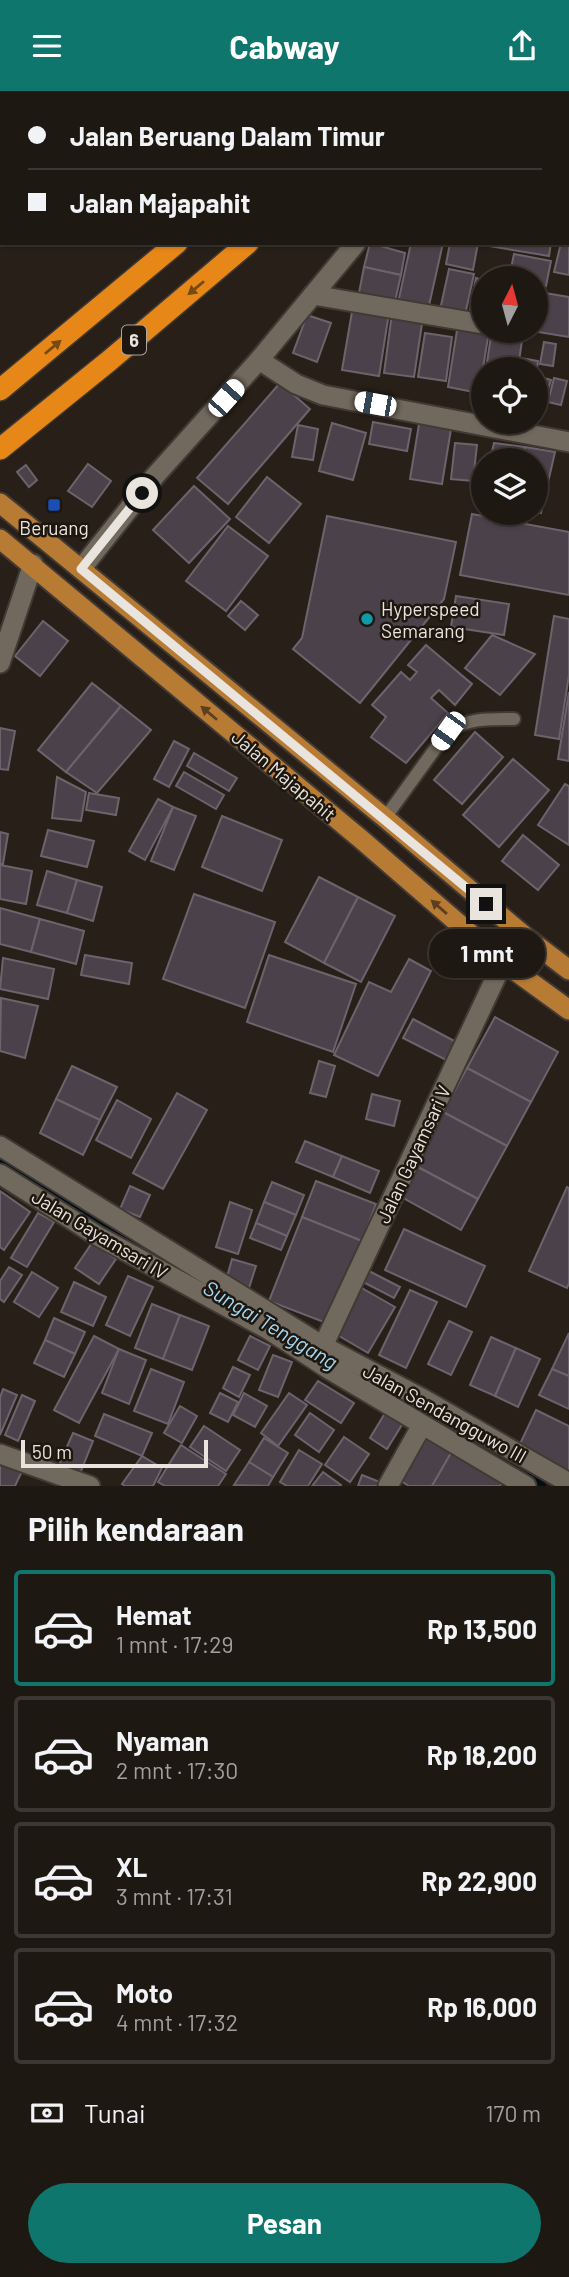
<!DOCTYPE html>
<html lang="id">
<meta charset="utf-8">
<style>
:root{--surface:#1e1812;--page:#2b2520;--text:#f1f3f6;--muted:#a1a09f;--line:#3c3732;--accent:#0f766e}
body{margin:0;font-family:Barlow,sans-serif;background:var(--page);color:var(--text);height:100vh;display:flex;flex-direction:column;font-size:26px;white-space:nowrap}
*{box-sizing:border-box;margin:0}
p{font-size:23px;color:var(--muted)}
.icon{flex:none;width:38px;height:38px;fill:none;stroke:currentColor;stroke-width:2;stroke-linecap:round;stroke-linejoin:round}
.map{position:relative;height:1395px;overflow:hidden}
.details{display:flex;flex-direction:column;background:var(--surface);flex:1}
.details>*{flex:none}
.hud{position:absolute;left:0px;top:0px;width:570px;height:154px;box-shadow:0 2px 5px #0004,0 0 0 2px var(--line);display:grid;align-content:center;height:154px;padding:0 28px;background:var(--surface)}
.needle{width:46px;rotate:6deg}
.buttons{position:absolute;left:471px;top:175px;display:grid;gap:14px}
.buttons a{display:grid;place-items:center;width:77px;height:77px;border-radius:50%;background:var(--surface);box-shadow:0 2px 5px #0004,0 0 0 2px var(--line);font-size:35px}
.scale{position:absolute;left:21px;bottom:18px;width:187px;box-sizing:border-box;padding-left:7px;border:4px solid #e9e4de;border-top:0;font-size:19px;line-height:24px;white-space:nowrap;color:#e9e4de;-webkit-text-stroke:5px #1e170f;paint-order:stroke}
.end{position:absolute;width:32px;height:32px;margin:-16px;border:9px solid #e9e4de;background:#111;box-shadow:0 0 0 4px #111}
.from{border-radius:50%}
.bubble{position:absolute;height:49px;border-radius:24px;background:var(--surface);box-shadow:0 2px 5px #0004,0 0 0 2px var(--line);font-size:23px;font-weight:700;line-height:49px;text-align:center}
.car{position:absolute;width:21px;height:42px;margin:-21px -10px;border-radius:9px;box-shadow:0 0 5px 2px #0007;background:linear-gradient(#fff 24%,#345 0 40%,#fff 0 76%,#345 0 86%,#fff 0)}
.hud b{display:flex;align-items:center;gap:24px;height:66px;font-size:26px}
.hud b+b{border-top:2px solid var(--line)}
.hud i{width:18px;height:18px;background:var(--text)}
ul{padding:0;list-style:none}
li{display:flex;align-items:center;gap:21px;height:116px;margin:0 14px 10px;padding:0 14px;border:4px solid var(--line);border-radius:7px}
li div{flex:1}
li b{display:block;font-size:26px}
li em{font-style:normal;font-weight:700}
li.current{border-color:var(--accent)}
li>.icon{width:63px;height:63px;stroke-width:1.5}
h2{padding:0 28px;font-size:32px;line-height:84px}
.pay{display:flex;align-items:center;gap:18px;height:77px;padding:0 28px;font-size:26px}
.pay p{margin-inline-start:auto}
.cta{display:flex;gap:14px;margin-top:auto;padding:14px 28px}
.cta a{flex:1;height:80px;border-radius:42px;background:var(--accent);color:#fff;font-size:28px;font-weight:700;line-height:80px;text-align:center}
header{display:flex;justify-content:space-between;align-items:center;height:91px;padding:0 28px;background:var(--accent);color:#fff;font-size:32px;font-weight:700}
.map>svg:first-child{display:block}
</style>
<header><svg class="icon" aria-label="menu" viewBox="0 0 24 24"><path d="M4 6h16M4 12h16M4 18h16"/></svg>Cabway<svg class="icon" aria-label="share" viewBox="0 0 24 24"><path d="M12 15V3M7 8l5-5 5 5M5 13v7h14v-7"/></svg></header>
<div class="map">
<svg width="569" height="1395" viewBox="0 0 569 1395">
<rect width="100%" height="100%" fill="#282018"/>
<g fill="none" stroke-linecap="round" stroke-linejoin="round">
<g stroke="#000e18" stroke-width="8">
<polyline points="0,1071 111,1139 203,1192"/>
<polyline points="527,1386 542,1395"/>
</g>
</g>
<g fill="#4b414a" stroke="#6d636c" stroke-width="2">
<polygon points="569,145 569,184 554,181 561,152 569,152"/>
<polygon points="370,152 405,162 401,184 364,176"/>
<polygon points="411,152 443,152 428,219 398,212"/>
<polygon points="450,152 478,152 473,179 446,173"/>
<polygon points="484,152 551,152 549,165 483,154"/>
<polygon points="514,163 551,170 546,195 536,193 536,187 509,187"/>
<polygon points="364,176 401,184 394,215 358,207"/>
<polygon points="449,178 474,183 465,224 440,219"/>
<polygon points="476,187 483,189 483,226 469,224"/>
<polygon points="545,202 569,206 569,246 538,241"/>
<polygon points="353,215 389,222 379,285 342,279"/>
<polygon points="392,222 423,226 414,286 384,282"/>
<polygon points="307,224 331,232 317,271 293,262"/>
<polygon points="458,233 489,240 479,302 448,296"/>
<polygon points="425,242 452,246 446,290 418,286"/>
<polygon points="491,245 522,249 518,278 486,278"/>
<polygon points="544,251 556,253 553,275 540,273"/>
<polygon points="521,267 538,270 536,286 536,278 519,278"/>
<polygon points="540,286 551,289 545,309 536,307"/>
<polygon points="554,287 567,290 561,314 548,311"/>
<polygon points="280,292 310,318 228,413 197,387"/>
<polygon points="420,327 452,332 442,393 410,388"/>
<polygon points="373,331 411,338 407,360 369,353"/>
<polygon points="332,332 366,342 353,389 319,380"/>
<polygon points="298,334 318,338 313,369 292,366"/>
<polygon points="455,352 477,354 473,390 451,388"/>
<polygon points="494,352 525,356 522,369 490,369"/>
<polygon points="525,356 555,361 541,422 536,421 536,369 522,369"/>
<polygon points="88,373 111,390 92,416 68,400"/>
<polygon points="26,374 37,389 29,396 17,381"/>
<polygon points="267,386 301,413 269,452 236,426"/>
<polygon points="194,395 230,428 189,472 153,439"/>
<polygon points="472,423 569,441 569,504 460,484"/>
<polygon points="327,425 456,451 444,508 360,612 293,558 302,547"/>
<polygon points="228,435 268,465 226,520 186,490"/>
<polygon points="456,505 509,513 504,544 451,536"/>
<polygon points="241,510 258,524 245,539 228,525"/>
<polygon points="554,525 569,528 569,584 559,648 535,644"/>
<polygon points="43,530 68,550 40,585 15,565"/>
<polygon points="492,544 535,563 500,604 465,577"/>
<polygon points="426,554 472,593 455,614 439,599 431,607 448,622 406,672 371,646 386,626 372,614 401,581 410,589 417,581 408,574"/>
<polygon points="92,592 121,615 66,681 38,659"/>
<polygon points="569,601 569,670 558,668"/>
<polygon points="121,615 151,639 97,702 66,681"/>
<polygon points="0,637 15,640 8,679 0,678"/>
<polygon points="475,641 503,666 462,713 434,689"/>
<polygon points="174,650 189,658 169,696 154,688"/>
<polygon points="194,662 237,687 229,700 187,675"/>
<polygon points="513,668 549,699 499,756 463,724"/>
<polygon points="184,681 224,704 216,718 176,695"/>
<polygon points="57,686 86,701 81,730 52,727"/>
<polygon points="565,693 569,695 569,754 538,734"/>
<polygon points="89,702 119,707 116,724 86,719"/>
<polygon points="158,708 173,716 145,769 129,760"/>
<polygon points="173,716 196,725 174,779 151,770"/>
<polygon points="222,725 282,749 262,800 202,776"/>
<polygon points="48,739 94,750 87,776 41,765"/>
<polygon points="0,741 8,743 3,773 0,773"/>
<polygon points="523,744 559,774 538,799 502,770"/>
<polygon points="0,774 32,780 26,813 0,808"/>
<polygon points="47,780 77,789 67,822 37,814"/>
<polygon points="319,786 358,806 324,872 285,851"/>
<polygon points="77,789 102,796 93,830 67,822"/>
<polygon points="194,803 275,831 245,917 163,888"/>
<polygon points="358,806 395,825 361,891 324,872"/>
<polygon points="0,817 40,828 31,861 0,853"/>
<polygon points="40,828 84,840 76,873 31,861"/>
<polygon points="85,864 132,872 129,893 81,884"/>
<polygon points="269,864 356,893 333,961 247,931"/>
<polygon points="3,867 54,878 48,908 0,898"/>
<polygon points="409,868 431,880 378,985 334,964 369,891 391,901"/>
<polygon points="1,907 38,915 25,967 0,960"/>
<polygon points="495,926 558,961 531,1011 467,977"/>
<polygon points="413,928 458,952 448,970 403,947"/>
<polygon points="319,970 335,975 326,1006 310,1002"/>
<polygon points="72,975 117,996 100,1029 56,1008"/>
<polygon points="467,977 531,1011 507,1055 443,1021"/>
<polygon points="177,1002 207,1019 163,1098 133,1082"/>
<polygon points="372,1003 400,1010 394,1035 366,1028"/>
<polygon points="56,1008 100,1029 83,1064 40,1042"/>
<polygon points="117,1009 151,1028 131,1067 96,1049"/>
<polygon points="443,1021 507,1055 478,1108 414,1074"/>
<polygon points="305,1050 342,1065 333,1086 296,1071"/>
<polygon points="342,1065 379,1080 370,1102 333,1086"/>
<polygon points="414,1074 478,1108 461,1139 398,1104"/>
<polygon points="316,1090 376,1113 362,1150 302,1126"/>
<polygon points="272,1091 304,1104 296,1124 264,1111"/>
<polygon points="130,1095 150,1104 140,1126 120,1118"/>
<polygon points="567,1096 569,1097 569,1192 567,1197 529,1180"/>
<polygon points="0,1100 30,1121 4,1159 0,1156"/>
<polygon points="230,1111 252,1119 238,1163 216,1156"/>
<polygon points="264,1111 296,1124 287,1145 256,1132"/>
<polygon points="38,1122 54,1131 27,1176 11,1167"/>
<polygon points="302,1126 362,1150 329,1233 269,1210"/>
<polygon points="256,1132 287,1145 281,1159 250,1147"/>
<polygon points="404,1138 485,1175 466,1216 385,1179"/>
<polygon points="92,1152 116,1168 99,1193 75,1177"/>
<polygon points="232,1168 256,1175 248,1200 225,1193"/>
<polygon points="9,1176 22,1184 4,1211 0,1208 0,1190"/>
<polygon points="369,1180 400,1196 394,1207 363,1191"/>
<polygon points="32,1181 58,1197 39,1226 14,1211"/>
<polygon points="128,1185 153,1196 130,1245 106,1234"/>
<polygon points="74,1191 106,1206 93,1235 61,1221"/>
<polygon points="360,1196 395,1216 368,1262 334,1242"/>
<polygon points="410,1199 437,1211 406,1277 379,1264"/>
<polygon points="152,1213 180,1224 163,1268 135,1257"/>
<polygon points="180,1224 209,1235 192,1279 163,1268"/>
<polygon points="54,1227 85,1241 75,1263 45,1249"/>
<polygon points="449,1230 472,1241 451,1284 428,1273"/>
<polygon points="569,1242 569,1285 552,1278"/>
<polygon points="94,1245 119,1258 79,1332 54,1319"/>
<polygon points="250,1245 270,1255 258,1279 238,1269"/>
<polygon points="491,1246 516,1257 495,1305 470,1294"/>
<polygon points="45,1249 75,1263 64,1286 34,1272"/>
<polygon points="516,1257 540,1268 518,1316 495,1305"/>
<polygon points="119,1258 146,1269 129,1313 102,1302"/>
<polygon points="273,1264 292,1271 278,1306 259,1299"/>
<polygon points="233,1276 250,1284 239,1306 223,1297"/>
<polygon points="151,1278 184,1291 168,1333 134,1320"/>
<polygon points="552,1278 569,1285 569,1318 539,1304"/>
<polygon points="318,1290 354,1312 341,1332 305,1309"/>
<polygon points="3,1298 17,1304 0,1344 0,1307"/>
<polygon points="220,1302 238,1311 228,1331 210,1322"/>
<polygon points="244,1302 267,1315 255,1336 233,1324"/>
<polygon points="289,1302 307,1314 278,1355 261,1342"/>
<polygon points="22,1304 35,1310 18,1350 5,1344"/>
<polygon points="180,1315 197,1325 182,1352 164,1342"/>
<polygon points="536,1319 569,1335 569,1381 518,1357"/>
<polygon points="310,1322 334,1339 319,1361 295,1344"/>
<polygon points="385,1322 403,1332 387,1358 370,1347"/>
<polygon points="104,1323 152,1342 142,1365 95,1345"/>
<polygon points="204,1335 240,1359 226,1380 190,1356"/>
<polygon points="73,1342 93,1350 79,1385 58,1376"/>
<polygon points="344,1346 369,1363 350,1391 325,1374"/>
<polygon points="264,1347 288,1362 273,1386 249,1371"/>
<polygon points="426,1348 451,1362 432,1395 409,1395 401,1390"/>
<polygon points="181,1354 226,1383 218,1395 165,1395 158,1391"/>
<polygon points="299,1359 322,1373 308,1395 287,1395 280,1391"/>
<polygon points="451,1362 502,1392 500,1395 432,1395"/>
<polygon points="142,1365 162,1377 153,1395 125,1395 122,1393"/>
<polygon points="0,1366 24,1376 15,1395 0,1395"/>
<polygon points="249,1371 273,1386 268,1395 234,1394"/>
<polygon points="323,1381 341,1394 341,1395 312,1395"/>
<polygon points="362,1384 380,1391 379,1395 358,1395"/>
</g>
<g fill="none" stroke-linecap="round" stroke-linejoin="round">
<defs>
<path id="service" d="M385,727l63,-87c21,-13 42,-12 66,-12"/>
<g id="minor">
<polyline points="202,2 202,0"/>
<polyline points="521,2 522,0"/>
<polyline points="0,19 2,20"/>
<polyline points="313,204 483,233"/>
<polyline points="259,269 296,293 323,304 569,351"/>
<polyline points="81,478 155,385 259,269 356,152"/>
<polyline points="0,572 33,473"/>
<polyline points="0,1055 323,1255 425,1309 569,1392"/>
<polyline points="0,1083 96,1144 269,1239 327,1277 526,1395"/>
<polyline points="323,1255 503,871"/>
<polyline points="0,1363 90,1395"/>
<polyline points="388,1395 422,1334"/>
</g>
<g id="primary">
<polyline points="0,412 385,727 527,847 569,879"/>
<polyline points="0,448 362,749 503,871 569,919"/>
</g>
<g id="motorway">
<polyline points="348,2 350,0"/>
<polyline points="414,2 416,0"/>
<polyline points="0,299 177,152"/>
<polyline points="0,358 109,270 248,152"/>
</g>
</defs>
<use href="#service" stroke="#413a34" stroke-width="16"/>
<use href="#minor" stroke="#413a34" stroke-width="23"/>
<use href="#primary" stroke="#413a34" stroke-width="23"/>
<use href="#motorway" stroke="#413a34" stroke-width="24"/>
<use href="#service" stroke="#72695e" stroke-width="12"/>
<use href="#minor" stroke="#72695e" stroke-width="19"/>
<use href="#primary" stroke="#b87b34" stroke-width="19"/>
<use href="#motorway" stroke="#e78718" stroke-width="21"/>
</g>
<defs><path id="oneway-solid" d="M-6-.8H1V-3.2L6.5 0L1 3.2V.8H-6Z" transform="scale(1.75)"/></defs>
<g fill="#784913">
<use href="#oneway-solid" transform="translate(196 197) rotate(140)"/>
<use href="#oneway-solid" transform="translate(53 256) rotate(-40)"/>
</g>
<g fill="#5c3f1e">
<use href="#oneway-solid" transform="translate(209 622) rotate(-140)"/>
<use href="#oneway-solid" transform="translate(439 816) rotate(-139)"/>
</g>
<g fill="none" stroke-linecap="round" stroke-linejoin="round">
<polyline stroke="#e9e4de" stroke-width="9" points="142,402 81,478 486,813"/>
</g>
<rect fill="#1a4fb4" stroke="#1e170f" stroke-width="2.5" x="47" y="407" width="14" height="14" rx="3.5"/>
<circle fill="#0f9aa8" stroke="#1e170f" stroke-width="2.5" cx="367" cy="528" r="7"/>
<g text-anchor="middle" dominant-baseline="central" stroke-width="5" stroke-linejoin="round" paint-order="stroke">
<rect fill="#1e170f" stroke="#aca6a0" stroke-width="2" x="122" y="234.5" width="24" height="29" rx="5"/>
<g font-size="18" font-weight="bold" fill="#e9e4de">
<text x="134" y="249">6</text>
</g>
<g font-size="19" fill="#e9e4de" stroke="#1e170f">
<text x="54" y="436">Beruang</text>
<text x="381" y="517" text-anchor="start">Hyperspeed<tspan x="381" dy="22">Semarang</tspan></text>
</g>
<g font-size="19" fill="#e9e4de" stroke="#1e170f">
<text transform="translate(284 684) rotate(40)">Jalan Majapahit</text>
<text transform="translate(413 1063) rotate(-65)">Jalan Gayamsari V</text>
<text transform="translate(100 1143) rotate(31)">Jalan Gayamsari IV</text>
<text transform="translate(445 1322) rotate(29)">Jalan Sendangguwo III</text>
</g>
<g font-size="21" font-style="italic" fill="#a1d9f7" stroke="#1e170f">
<text transform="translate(271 1233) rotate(31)">Sungai Tenggang</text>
</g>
</g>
</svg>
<div class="buttons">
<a><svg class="needle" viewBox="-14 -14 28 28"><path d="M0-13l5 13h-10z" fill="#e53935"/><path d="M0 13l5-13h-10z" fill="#a1a09f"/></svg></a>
<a><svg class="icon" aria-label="locate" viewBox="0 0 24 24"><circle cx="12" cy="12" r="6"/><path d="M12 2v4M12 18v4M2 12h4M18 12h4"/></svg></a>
<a><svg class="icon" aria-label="layers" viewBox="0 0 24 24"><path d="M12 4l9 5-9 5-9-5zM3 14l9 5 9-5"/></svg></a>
</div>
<div class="scale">50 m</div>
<i class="end from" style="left:142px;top:402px"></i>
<i class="end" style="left:486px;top:813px"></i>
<div class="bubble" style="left:429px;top:838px;width:116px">1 mnt</div>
<i class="car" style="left:226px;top:307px;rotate:42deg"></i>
<i class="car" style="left:375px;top:313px;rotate:280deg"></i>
<i class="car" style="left:448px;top:640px;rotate:216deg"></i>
<div class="hud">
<b><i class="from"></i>Jalan Beruang Dalam Timur</b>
<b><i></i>Jalan Majapahit</b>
</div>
</div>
<section class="details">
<h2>Pilih kendaraan</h2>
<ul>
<li class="current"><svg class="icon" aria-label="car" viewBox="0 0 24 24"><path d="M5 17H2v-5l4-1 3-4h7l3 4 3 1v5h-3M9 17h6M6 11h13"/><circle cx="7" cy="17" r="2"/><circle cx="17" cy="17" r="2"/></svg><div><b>Hemat</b><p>1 mnt · 17:29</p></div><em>Rp 13,500</em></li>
<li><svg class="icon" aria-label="car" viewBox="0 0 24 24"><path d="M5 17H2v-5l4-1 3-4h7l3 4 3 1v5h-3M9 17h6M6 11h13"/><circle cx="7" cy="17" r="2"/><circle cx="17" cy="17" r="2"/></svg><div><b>Nyaman</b><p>2 mnt · 17:30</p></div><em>Rp 18,200</em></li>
<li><svg class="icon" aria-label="car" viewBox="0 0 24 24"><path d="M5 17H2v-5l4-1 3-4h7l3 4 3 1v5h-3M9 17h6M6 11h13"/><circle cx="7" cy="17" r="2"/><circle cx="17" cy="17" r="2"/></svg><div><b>XL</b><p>3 mnt · 17:31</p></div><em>Rp 22,900</em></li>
<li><svg class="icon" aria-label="car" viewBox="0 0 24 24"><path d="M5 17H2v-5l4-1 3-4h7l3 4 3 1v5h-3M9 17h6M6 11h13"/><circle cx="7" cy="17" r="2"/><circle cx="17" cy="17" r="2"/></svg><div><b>Moto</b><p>4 mnt · 17:32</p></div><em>Rp 16,000</em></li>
</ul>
<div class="pay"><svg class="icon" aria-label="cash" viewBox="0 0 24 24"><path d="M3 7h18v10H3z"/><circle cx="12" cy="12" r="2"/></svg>Tunai<p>170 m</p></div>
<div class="cta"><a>Pesan</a></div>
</section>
